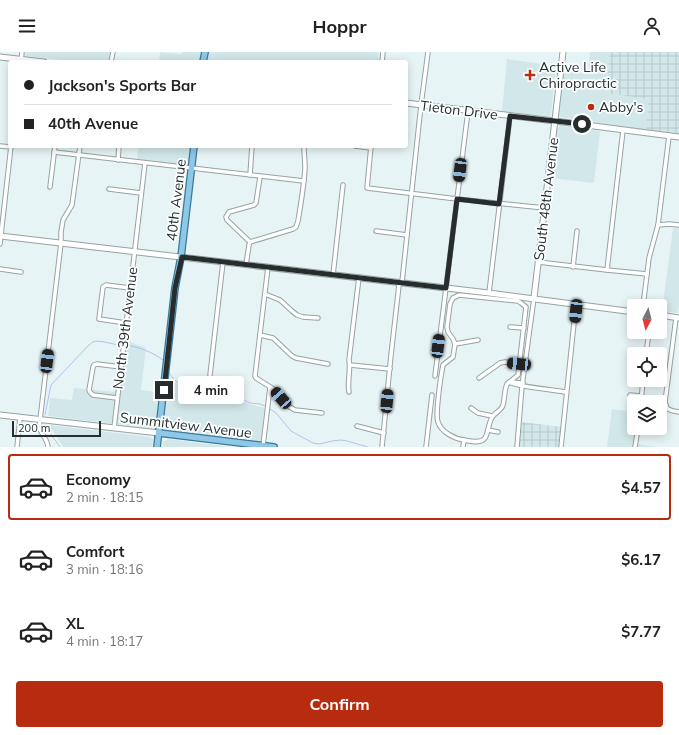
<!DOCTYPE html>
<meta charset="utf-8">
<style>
:root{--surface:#fff;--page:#f2f2f2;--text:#222;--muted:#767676;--line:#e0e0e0;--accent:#b72b0e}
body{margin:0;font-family:Mulish,sans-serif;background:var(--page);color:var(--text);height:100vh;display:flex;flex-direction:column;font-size:15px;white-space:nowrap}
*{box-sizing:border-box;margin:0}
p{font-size:13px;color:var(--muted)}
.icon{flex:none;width:22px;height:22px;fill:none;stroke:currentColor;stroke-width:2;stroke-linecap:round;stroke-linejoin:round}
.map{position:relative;height:395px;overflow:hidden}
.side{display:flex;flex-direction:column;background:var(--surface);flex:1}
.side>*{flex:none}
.hud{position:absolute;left:8px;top:8px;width:400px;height:88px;border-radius:4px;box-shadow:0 2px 10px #0003;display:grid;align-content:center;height:88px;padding:0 16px;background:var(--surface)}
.needle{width:26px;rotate:187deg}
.fabs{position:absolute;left:627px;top:247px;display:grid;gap:8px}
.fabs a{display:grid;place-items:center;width:40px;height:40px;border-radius:4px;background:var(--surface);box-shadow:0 2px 10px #0003;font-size:20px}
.scale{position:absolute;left:12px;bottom:10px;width:89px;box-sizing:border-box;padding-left:4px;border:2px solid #272c2d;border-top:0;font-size:11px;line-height:14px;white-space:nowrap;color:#272c2d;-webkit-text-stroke:3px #fcffff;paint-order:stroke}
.end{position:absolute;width:18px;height:18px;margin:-9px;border:5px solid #272c2d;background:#fff;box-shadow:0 0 0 2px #fff}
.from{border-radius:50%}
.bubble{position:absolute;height:28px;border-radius:4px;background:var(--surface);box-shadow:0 2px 10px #0003;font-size:13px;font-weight:700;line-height:28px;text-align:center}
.car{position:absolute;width:12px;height:24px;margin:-12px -6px;border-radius:5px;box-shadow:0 0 3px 1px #0007;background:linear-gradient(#222 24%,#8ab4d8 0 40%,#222 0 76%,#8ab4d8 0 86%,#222 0)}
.hud b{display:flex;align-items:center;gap:14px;height:38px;font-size:15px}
.hud b+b{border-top:1px solid var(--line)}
.hud i{width:10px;height:10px;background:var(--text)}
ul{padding:7px 0 0;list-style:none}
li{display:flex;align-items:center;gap:12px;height:66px;margin:0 8px 6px;padding:0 8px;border:2px solid transparent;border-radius:4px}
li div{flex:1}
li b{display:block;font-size:15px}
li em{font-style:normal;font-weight:700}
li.selected{border-color:var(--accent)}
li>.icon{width:36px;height:36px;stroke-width:1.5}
.cta{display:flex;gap:8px;margin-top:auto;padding:8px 16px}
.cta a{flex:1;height:46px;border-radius:4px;background:var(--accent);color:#fff;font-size:16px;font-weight:700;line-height:46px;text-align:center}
header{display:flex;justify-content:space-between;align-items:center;height:52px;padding:0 16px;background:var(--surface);font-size:18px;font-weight:700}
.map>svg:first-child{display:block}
</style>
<header><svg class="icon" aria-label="menu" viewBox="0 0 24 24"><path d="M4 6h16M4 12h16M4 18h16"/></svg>Hoppr<svg class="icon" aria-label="person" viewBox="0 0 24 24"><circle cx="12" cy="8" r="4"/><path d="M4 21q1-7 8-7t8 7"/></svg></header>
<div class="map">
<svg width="679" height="395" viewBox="0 0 679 395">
<defs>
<pattern id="industrial-grid" width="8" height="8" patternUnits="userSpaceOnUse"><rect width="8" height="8" fill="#d2e7e9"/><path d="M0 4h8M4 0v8" fill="none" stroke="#b4c6c8"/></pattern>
</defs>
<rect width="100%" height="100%" fill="#e7f4f5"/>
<g fill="#d2e7e9">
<polygon points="25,0 110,0 108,10 78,10 26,4"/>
<polygon points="160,0 181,2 182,0 201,0 199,10 159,10"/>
<polygon points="209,0 379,0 378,10 207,10"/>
<polygon points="590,0 610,0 605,41 650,47 646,78 560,65 558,62 563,19 588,22"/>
<polygon points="507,7 556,14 551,62 550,64 502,59"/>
<polygon points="560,74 600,79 594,131 551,126 557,77"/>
<polygon points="139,94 190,94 189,114 137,107"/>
<polygon points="673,176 679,176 679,251 678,261 662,259"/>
<polygon points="122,287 146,296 141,338 160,340 155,374 151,376 48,364 50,346 72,348 74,336 115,340"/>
<polygon points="168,322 185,339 186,344 234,344 249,352 265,356 261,389 167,379 163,373"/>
<polygon points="612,357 634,360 634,376 640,376 638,392 658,395 607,395"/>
<polygon points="49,373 149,385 153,387 152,395 63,395"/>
<polygon points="168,387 231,395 163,395 163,390"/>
</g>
<g fill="url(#industrial-grid)">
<polygon points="610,0 679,0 679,82 646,78 649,47 605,41"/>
<polygon points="522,370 561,375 559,395 518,395"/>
</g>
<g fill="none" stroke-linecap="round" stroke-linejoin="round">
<g stroke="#b3c2ee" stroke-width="1">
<path d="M126,293c11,1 28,8 37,15"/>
<polyline points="169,321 173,326 189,341 193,342 201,343 235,343 250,351 260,352 265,354"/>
<polyline points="270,357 276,361 291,379 313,391 319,392 332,389 341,388 347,389 368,395"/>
<path d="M45,363l6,-30 37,-39c1,-1 4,-4 5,-4 5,-3 21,3 27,3"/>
<polyline points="46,373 52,384 60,395"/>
</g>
<defs>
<g id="street">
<polyline points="21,10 22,0"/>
<polyline points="111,10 113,0"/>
<polyline points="382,10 383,0"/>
<polyline points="0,94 11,95"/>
<polyline points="355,94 371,96"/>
<polyline points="371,94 367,136 457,147 545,156"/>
<polyline points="54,100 304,129"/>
<polyline points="118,108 119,94"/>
<polyline points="250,123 252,94"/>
<polyline points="50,135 55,94"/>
<polyline points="109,137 141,141"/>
<polyline points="658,173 669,172 679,173"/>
<polyline points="376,179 407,183"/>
<path d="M250,190l43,-13 3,-2 2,-6c3,-18 6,-35 7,-53 0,-7 -1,-15 -1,-22"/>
<polyline points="250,190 227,168 226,165 229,160 254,153 256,151 260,125"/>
<polyline points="0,192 11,94"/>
<polyline points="538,210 607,218 647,222"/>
<polyline points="246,213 249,193 250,190"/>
<polyline points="268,215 255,324 256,326 275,338 288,354 295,358 322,361"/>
<polyline points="573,215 577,179"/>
<polyline points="0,217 21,220"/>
<polyline points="607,218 623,78"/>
<polyline points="333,223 343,133"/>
<polyline points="489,241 510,64"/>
<polyline points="265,242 280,248 292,259 297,263 303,265 318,266"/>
<path d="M459,243l59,6 3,2 5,4 -8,68 -11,9c-3,7 -2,14 -4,21 -1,5 -7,7 -10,11 -5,6 -4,16 -8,22 -4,6 -15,3 -21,2 -9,-1 -23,-8 -26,-18 -3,-8 3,-47 5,-57l10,-8 2,-13 -2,-5 -5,-7 -1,-5 3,-23 3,-6z"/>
<polyline points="643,254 649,206 658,173 669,84"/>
<path d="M676,266l-11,84 2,6c3,3 7,3 12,4"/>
<polyline points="126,271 99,267 103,235 106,233 130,236"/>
<polyline points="510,275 524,276"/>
<polyline points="638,281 648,282"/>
<polyline points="260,283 273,286 292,304 296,306 328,312"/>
<polyline points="455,292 478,288"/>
<polyline points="646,302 649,280"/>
<polyline points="350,313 390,317"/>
<polyline points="210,323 223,210"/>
<polyline points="435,324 468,59"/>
<polyline points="479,326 500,311 505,310 519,312"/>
<path d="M523,331l-14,-1c9,5 46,8 57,10"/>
<path d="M349,340c-2,-11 2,-21 0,-32l10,-83"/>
<polyline points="630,343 641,344"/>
<polyline points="117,346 93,343 90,340 89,338 93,315 94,313 97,312 121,315"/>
<polyline points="641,350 643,328"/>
<polyline points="471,356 478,361 492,364"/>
<polyline points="357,374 384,381"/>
<polyline points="114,376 145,111"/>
<polyline points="488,378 498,380"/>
<polyline points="263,394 270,335"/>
<polyline points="17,395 20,366"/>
<path d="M48,395c-1,-9 -7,-13 -9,-20 0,-2 1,-5 1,-7l21,-177v-11l2,-12 9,-15 8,-59"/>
<polyline points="382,395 391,303 399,233 402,230 421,53 428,0"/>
<polyline points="426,395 432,343"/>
<polyline points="463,395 464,388"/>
<polyline points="517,395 522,334 534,246"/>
<polyline points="561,395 576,252"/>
<polyline points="635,395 638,376"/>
</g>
<g id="secondary">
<polyline points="0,5 44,10"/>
<polyline points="406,51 555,69 679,85"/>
<polyline points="0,184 489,241 634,260"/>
<polyline points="534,246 563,0"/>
<polyline points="660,263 679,266"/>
<polyline points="0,363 159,381"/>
</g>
<g id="primary">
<polyline points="203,10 205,0"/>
<polyline points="159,381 274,395"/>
<polyline points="157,395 175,236 181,205 194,94"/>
</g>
</defs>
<use href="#street" stroke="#96a2a3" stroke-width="5.5"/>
<use href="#secondary" stroke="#96a2a3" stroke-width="7"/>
<use href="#primary" stroke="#3a799b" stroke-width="8"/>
<use href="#street" stroke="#fff" stroke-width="3.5"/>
<use href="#secondary" stroke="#fff" stroke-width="5"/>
<use href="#primary" stroke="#8fc7e6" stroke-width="5.5"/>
</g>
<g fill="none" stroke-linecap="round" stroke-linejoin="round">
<polyline stroke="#272c2d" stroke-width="5" points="164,338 175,236 182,205 446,236 457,147 499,152 510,64 582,72"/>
</g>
<g fill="#b72b0e" stroke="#fcffff" stroke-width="1.5">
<path d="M528 17h4v4h4v4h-4v4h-4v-4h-4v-4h4z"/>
<circle cx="591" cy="55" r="4"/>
</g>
<g text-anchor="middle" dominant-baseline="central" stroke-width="3.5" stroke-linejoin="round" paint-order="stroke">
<g font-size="14" fill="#272c2d" stroke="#fcffff" text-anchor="start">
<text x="539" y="15">Active Life<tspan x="539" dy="16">Chiropractic</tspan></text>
<text x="599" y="55">Abby's</text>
</g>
<g font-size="14" fill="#272c2d" stroke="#fcffff">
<text transform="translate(459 58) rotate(7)">Tieton Drive</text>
<text transform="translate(546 147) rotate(-83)">South 48th Avenue</text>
<text transform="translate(176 148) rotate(-83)">40th Avenue</text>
<text transform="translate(125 276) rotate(-83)">North 39th Avenue</text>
<text transform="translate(186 373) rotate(7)">Summitview Avenue</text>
</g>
</g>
</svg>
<div class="fabs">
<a><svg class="needle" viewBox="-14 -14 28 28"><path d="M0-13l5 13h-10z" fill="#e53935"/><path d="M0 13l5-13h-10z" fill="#767676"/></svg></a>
<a><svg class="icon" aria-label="locate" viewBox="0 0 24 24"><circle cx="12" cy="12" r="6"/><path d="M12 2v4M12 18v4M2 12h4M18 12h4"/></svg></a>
<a><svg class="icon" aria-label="layers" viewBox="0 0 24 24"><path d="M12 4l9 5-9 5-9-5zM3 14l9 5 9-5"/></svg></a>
</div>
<div class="scale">200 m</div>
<i class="end from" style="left:582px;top:72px"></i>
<i class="end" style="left:164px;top:338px"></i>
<div class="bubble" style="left:178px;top:324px;width:66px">4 min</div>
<i class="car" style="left:460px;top:118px;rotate:187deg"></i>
<i class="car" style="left:576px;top:259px;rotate:186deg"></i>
<i class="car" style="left:438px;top:294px;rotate:7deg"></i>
<i class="car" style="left:47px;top:309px;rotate:7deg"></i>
<i class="car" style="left:519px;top:312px;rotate:275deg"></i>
<i class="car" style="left:281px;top:346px;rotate:319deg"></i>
<i class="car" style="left:387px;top:349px;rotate:5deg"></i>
<div class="hud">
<b><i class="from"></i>Jackson's Sports Bar</b>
<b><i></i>40th Avenue</b>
</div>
</div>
<section class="side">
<ul>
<li class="selected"><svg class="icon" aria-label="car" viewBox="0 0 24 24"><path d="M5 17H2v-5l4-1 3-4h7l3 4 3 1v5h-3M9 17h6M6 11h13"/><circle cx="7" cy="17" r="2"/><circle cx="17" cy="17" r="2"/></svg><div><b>Economy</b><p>2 min · 18:15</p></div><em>$4.57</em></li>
<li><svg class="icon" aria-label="car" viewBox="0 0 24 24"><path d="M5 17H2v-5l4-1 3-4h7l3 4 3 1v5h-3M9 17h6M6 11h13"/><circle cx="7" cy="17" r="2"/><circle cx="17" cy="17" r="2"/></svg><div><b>Comfort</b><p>3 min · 18:16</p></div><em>$6.17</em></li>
<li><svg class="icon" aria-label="car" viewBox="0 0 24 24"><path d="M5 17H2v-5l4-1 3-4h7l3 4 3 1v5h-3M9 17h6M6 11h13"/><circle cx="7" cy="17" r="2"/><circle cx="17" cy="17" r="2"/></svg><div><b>XL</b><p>4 min · 18:17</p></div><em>$7.77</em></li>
</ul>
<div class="cta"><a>Confirm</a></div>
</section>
